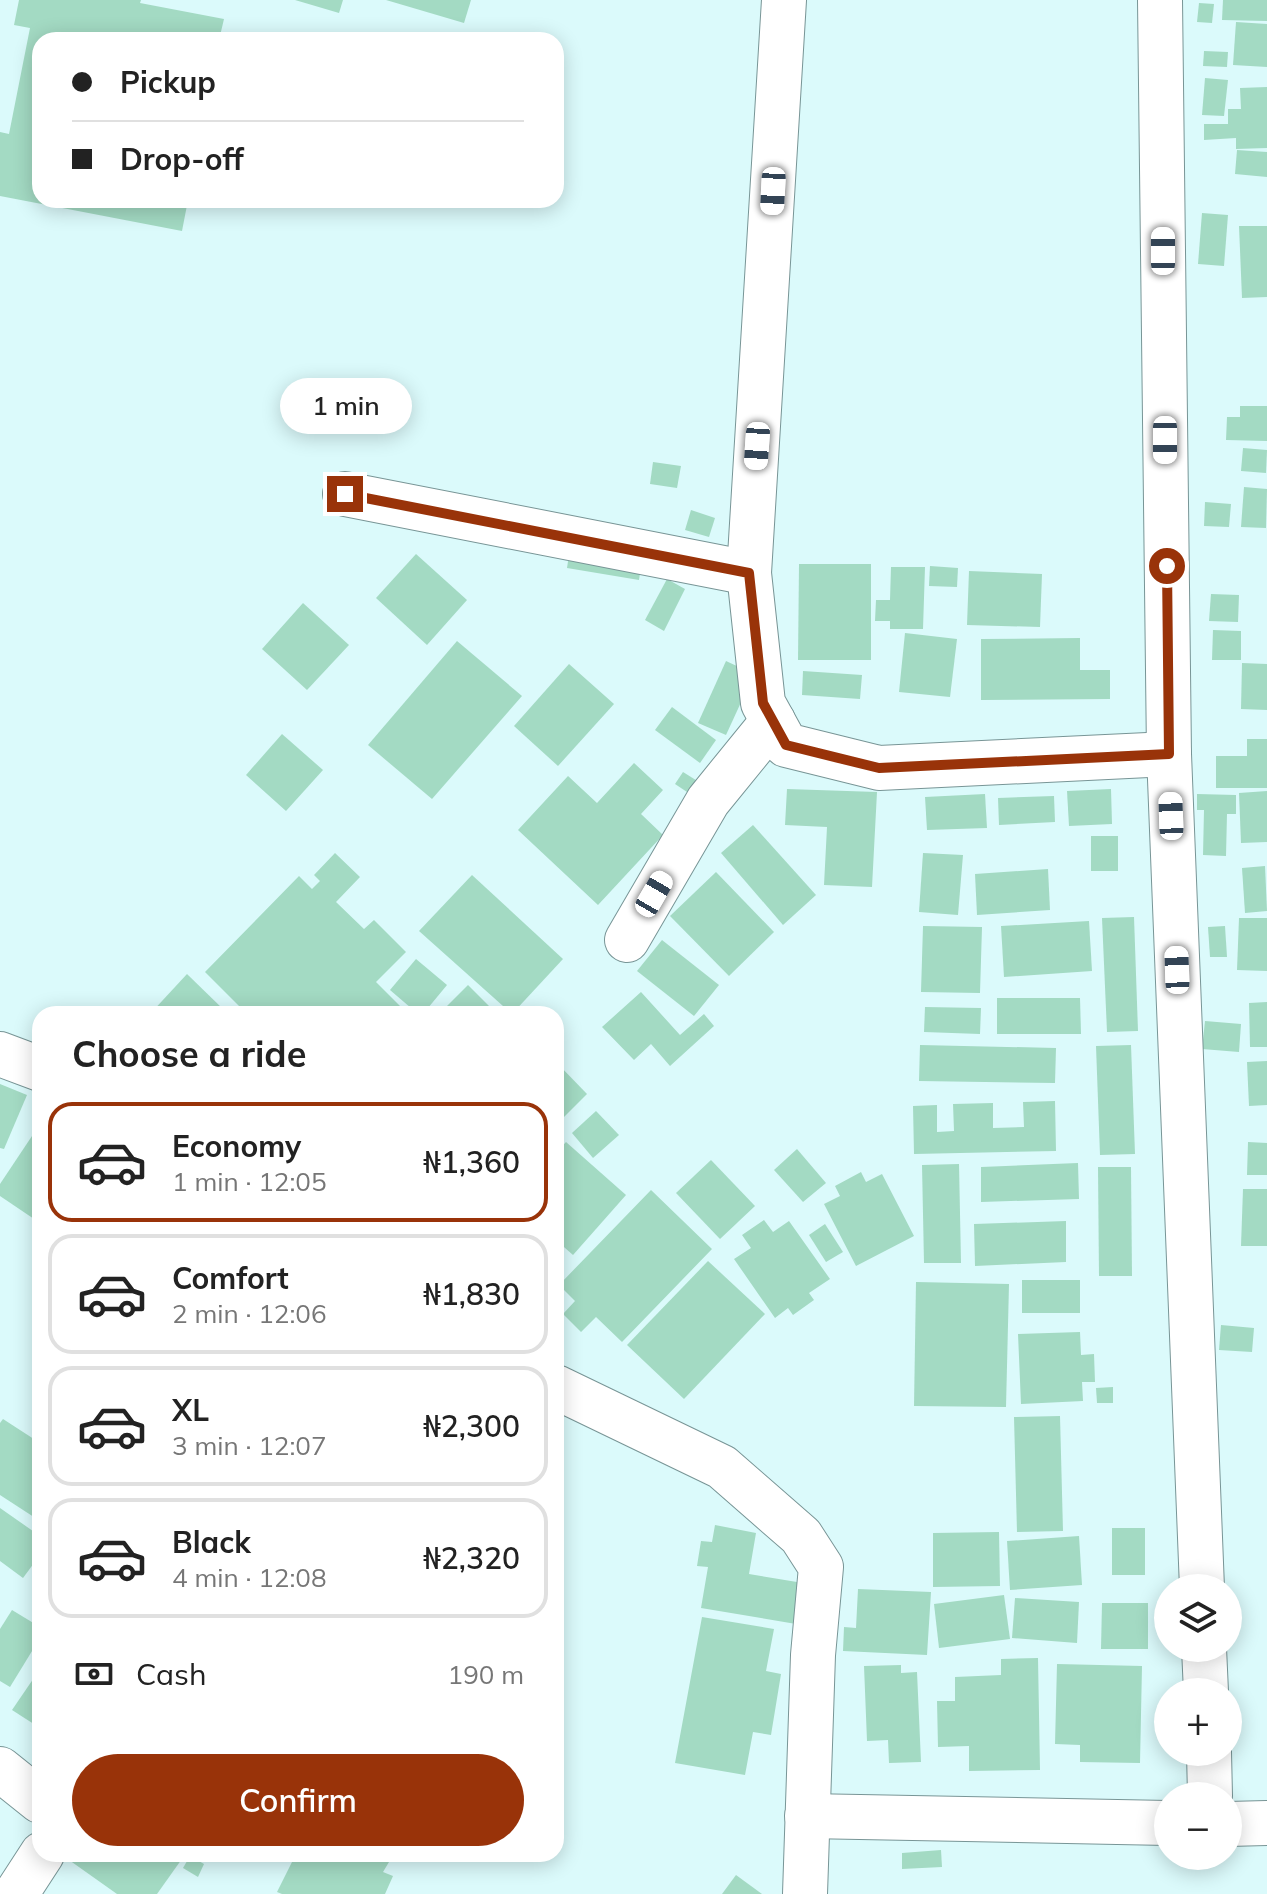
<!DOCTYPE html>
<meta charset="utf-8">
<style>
:root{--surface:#fff;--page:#f2f2f2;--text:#222;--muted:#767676;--line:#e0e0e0;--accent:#993309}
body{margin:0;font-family:Mulish,sans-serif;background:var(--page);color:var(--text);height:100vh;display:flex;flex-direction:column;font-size:30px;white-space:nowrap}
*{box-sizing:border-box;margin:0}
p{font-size:26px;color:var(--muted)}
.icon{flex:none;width:44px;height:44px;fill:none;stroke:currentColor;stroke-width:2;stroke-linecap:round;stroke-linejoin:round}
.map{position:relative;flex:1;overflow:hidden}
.details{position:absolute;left:32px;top:1006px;width:532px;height:856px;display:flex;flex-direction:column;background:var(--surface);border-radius:24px;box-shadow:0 4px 20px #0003}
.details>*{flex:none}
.banner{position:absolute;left:32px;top:32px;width:532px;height:176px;border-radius:24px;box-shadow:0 4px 20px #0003;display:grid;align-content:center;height:176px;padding:0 40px;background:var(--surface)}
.fabs{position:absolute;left:1154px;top:1574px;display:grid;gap:16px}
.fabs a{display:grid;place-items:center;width:88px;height:88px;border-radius:50%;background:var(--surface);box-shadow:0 4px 20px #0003;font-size:40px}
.end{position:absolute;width:36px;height:36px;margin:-18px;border:10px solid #993309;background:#fff;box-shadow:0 0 0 4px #fff}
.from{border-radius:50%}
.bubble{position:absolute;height:56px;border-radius:28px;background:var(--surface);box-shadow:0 4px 20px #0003;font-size:26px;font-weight:600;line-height:56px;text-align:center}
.car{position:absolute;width:24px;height:48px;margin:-24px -12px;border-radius:10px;box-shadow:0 0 6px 2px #0007;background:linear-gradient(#fff 24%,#345 0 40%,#fff 0 76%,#345 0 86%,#fff 0)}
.banner b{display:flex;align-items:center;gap:28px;height:76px;font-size:30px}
.banner b+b{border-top:2px solid var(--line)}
.banner i{width:20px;height:20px;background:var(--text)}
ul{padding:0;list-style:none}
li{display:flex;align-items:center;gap:24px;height:120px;margin:0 16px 12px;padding:0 24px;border:4px solid var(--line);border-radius:24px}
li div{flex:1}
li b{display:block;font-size:30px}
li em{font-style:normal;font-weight:600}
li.selected{border-color:var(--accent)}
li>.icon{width:72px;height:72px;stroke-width:1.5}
h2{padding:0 40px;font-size:36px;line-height:96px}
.pay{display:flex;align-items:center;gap:20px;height:88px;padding:0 40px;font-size:30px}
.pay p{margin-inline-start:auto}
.button{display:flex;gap:16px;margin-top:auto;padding:16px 40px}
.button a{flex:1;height:92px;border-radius:48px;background:var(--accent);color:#fff;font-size:32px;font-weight:600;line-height:92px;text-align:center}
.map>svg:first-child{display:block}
</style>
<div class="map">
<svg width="1267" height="1894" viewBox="0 0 1267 1894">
<rect width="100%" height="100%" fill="#dbfafb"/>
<g fill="#a3dac3">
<polygon points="19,0 141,0 140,3 224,19 219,40 40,40 40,200 188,200 182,231 0,196 0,132 9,134 30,28 14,25"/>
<polygon points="295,0 343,0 339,13"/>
<polygon points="386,0 471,0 464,23"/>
<polygon points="1223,0 1267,0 1267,21 1222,20"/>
<polygon points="1199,3 1214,4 1212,23 1197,22"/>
<polygon points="1236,22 1267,24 1267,67 1233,65"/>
<polygon points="1204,51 1228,52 1227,67 1203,66"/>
<polygon points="1205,78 1228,80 1224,116 1202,115"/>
<polygon points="1267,87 1267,148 1236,149 1236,138 1204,140 1204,124 1228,124 1228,109 1241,109 1240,88"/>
<polygon points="1237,150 1267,152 1267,177 1235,174"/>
<polygon points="1202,213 1228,215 1224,266 1198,264"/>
<polygon points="1239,226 1267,226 1267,297 1242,298"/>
<polygon points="1240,406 1267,406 1267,441 1226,440 1227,417 1240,417"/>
<polygon points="1243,448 1267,450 1266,473 1241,471"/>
<polygon points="653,462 681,466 677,488 650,484"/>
<polygon points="1244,487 1267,489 1266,528 1241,527"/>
<polygon points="1205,502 1231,504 1229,527 1204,526"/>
<polygon points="691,510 715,518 709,537 685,530"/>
<polygon points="570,548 642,560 639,580 567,568"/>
<polygon points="416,554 467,600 427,645 376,598"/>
<polygon points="799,564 871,564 871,660 798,660"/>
<polygon points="930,566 958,568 957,587 929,586"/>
<polygon points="891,567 925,567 923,629 890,629 890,621 875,621 876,600 890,600"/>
<polygon points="969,571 1042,574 1040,627 967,625"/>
<polygon points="667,579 685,589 664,631 645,620"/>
<polygon points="1211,594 1239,595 1238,622 1209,621"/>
<polygon points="303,603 349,645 307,690 262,649"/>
<polygon points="1213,630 1241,631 1241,660 1212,660"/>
<polygon points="905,633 957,639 950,697 899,692"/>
<polygon points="1080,638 1080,670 1110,670 1110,699 981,700 981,639"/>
<polygon points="457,641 522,696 432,799 368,745"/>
<polygon points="726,661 754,674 726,735 698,723"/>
<polygon points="1242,663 1267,664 1267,710 1241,709"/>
<polygon points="569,664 614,704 558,766 514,726"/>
<polygon points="803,671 862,675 860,699 802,695"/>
<polygon points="672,707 716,740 700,763 655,730"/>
<polygon points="282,734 323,770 286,811 246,775"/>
<polygon points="1247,739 1267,739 1267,788 1216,788 1216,756 1247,756"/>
<polygon points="634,763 663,790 641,814 663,835 598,905 518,830 568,776 597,803"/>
<polygon points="683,772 699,782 690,794 675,784"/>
<polygon points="787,789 877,792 872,887 824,885 827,827 785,825"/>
<polygon points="1111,789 1112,824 1069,826 1067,791"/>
<polygon points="1267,791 1267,842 1241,843 1239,793"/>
<polygon points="985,794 987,828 927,830 925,797"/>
<polygon points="1197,794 1236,795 1236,814 1227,814 1226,856 1203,855 1204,810 1197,810"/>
<polygon points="1054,796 1055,822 999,825 998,798"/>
<polygon points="753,825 816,895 783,925 721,853"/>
<rect x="1091" y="836" width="27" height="35"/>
<polygon points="335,853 360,877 336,902 364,929 374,920 406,952 376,982 408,1014 239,1014 243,1010 205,972 299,876 312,889 320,881 314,875"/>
<polygon points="923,853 963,855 958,915 919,912"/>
<polygon points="1265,866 1267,911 1245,913 1242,868"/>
<polygon points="1048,869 1050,910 977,915 975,874"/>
<polygon points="716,872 774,932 729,976 670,916"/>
<polygon points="472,875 563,959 512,1014 419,931"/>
<polygon points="1134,917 1138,1031 1107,1032 1102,918"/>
<polygon points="1239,918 1267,918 1267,971 1237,970"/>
<polygon points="1089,921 1092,971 1004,977 1001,926"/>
<polygon points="923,926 982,927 980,993 921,992"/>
<polygon points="1225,926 1227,957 1210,957 1208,927"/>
<polygon points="662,940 719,985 694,1016 637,971"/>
<polygon points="416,959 447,985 423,1014 418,1014 390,990"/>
<polygon points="187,974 225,1011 222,1014 150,1014"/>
<polygon points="468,985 497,1014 439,1014"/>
<polygon points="641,992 680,1035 704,1014 714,1026 670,1066 651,1044 634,1060 602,1027"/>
<polygon points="997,998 1080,998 1081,1034 997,1034"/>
<polygon points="1267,1002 1267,1047 1250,1047 1249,1003"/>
<polygon points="925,1007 981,1008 980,1034 924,1032"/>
<polygon points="1205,1021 1241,1024 1239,1052 1202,1049"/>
<polygon points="920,1045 1056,1048 1055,1083 919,1081"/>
<polygon points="1131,1045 1135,1154 1100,1155 1096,1046"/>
<polygon points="1267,1061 1267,1105 1249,1106 1247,1062"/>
<polygon points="556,1062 587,1094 563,1118 556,1111"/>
<polygon points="0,1084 27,1095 4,1149 0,1148"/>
<polygon points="1055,1101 1056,1151 914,1154 913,1106 937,1105 937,1132 954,1131 953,1104 993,1103 993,1128 1024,1127 1023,1102"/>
<polygon points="596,1111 619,1135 593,1158 572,1133"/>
<polygon points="40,1124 40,1223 0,1196 0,1184"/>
<polygon points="566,1142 626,1195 573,1255 556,1240 556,1153"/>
<polygon points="1248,1142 1267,1143 1267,1175 1247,1175"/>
<polygon points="797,1149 826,1183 803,1202 774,1170"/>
<polygon points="711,1160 755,1206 720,1239 676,1193"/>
<polygon points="1078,1163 1079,1199 981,1202 981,1167"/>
<polygon points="959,1164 961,1263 924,1263 922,1165"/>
<polygon points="1098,1167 1131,1167 1132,1276 1099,1276"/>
<polygon points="861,1172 866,1182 882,1174 914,1236 856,1266 824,1204 840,1196 835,1186"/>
<polygon points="1243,1189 1267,1189 1267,1246 1241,1246"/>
<polygon points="651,1190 712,1249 622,1342 596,1317 581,1332 563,1314 575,1301 559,1285"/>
<polygon points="764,1220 773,1232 789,1221 830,1279 809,1293 814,1300 793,1315 788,1308 775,1318 734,1259 751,1248 742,1235"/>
<polygon points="1066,1221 1066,1262 975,1266 974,1224"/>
<polygon points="825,1224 843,1252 826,1262 809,1235"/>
<polygon points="708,1261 765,1314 684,1399 627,1345"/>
<rect x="1022" y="1280" width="58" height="33"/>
<polygon points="916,1282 1009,1284 1006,1407 914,1406"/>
<polygon points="1221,1325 1254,1328 1252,1352 1219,1350"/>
<polygon points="1080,1332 1081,1355 1094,1354 1095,1382 1082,1382 1083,1401 1021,1404 1018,1334"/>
<polygon points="1113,1387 1113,1403 1097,1403 1096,1388"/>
<polygon points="1060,1416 1063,1531 1017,1532 1014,1417"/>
<polygon points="3,1419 40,1443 40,1521 0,1495 0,1423"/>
<polygon points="0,1508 40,1536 40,1555 23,1578 0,1561"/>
<polygon points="715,1525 756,1533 749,1574 803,1583 796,1624 701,1608 708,1567 697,1566 701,1541 712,1542"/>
<rect x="1112" y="1528" width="33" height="47"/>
<polygon points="999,1532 1000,1586 933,1587 933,1533"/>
<polygon points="1079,1536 1082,1585 1010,1590 1007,1541"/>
<polygon points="858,1589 931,1592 927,1655 843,1651 844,1627 856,1628"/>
<polygon points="1004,1595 1010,1639 939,1648 934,1604"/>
<polygon points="1015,1598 1079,1602 1077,1643 1012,1638"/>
<polygon points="1102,1603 1148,1603 1148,1649 1101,1649"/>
<polygon points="12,1610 40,1627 40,1638 10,1687 0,1681 0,1629"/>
<polygon points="702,1617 774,1629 766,1671 781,1674 771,1735 753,1732 745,1775 675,1763"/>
<polygon points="1038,1658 1040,1770 969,1771 969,1746 938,1747 937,1701 955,1701 955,1677 1001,1675 1001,1659"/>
<polygon points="1057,1664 1142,1666 1140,1763 1080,1762 1080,1745 1055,1744"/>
<polygon points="901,1665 901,1673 917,1672 921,1762 889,1763 888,1740 867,1741 864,1666"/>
<polygon points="40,1669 40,1728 12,1710"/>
<polygon points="941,1850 942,1867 902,1869 902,1853"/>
<polygon points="73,1854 181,1854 184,1856 157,1894 117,1894 69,1860"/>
<polygon points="296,1854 372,1854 389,1862 383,1872 393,1876 385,1894 282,1894 277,1892"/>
<polygon points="190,1856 204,1864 198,1877 183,1868"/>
<polygon points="736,1875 762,1894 722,1894"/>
</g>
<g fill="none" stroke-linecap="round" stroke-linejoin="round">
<defs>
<g id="minor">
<polyline points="784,0 749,573 763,703 786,745 879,768 1169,754"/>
<polyline points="1160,0 1169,754 1202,1588"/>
<polyline points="345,494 749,573"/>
<polyline points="627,940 708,801 773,721"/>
<polyline points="0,1054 40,1069"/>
<polyline points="556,1387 722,1467 801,1536 821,1567 813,1655 805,1894"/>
<polyline points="1204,1648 1206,1692"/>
<polyline points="1209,1752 1210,1796"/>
<polyline points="0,1769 40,1801"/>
<polyline points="807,1816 1168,1823"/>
<polyline points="1228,1824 1267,1823"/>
<polyline points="16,1894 42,1854"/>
</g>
</defs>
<use href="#minor" stroke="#789596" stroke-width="46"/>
<use href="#minor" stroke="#fff" stroke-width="44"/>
</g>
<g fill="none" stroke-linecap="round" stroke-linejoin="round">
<polyline stroke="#993309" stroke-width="10" points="345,494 749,573 763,703 786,745 879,768 1169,754 1167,566"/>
</g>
</svg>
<div class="fabs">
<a><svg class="icon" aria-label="layers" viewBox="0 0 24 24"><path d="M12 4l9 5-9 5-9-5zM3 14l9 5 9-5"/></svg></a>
<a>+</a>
<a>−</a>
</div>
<i class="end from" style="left:1167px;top:566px"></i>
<i class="end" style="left:345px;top:494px"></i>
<div class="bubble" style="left:280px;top:378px;width:132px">1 min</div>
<i class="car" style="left:773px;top:191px;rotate:183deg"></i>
<i class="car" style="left:1163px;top:251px;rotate:0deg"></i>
<i class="car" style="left:1165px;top:440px;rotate:180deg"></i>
<i class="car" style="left:757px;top:446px;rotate:184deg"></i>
<i class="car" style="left:1171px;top:816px;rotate:358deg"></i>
<i class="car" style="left:654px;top:894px;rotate:30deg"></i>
<i class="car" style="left:1177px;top:970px;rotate:358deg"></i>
<div class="banner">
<b><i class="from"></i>Pickup</b>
<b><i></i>Drop-off</b>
</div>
<section class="details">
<h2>Choose a ride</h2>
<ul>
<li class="selected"><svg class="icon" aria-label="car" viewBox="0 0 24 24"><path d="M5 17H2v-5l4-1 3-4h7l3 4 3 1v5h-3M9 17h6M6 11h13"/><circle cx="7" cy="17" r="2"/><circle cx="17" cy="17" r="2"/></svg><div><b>Economy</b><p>1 min · 12:05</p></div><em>₦1,360</em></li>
<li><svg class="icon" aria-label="car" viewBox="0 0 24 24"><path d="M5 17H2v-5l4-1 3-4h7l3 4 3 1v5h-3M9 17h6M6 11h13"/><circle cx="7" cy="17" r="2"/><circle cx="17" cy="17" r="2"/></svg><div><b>Comfort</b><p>2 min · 12:06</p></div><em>₦1,830</em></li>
<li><svg class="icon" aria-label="car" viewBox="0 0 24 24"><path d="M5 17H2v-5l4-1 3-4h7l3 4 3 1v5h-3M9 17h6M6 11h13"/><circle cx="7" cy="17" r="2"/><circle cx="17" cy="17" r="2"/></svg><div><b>XL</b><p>3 min · 12:07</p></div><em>₦2,300</em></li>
<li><svg class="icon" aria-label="car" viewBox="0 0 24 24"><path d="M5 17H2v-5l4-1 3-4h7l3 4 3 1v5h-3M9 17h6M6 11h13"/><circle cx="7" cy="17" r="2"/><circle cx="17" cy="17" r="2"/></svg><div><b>Black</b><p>4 min · 12:08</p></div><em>₦2,320</em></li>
</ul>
<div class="pay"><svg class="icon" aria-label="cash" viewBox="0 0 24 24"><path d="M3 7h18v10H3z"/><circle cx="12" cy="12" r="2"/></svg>Cash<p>190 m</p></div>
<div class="button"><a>Confirm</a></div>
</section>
</div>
